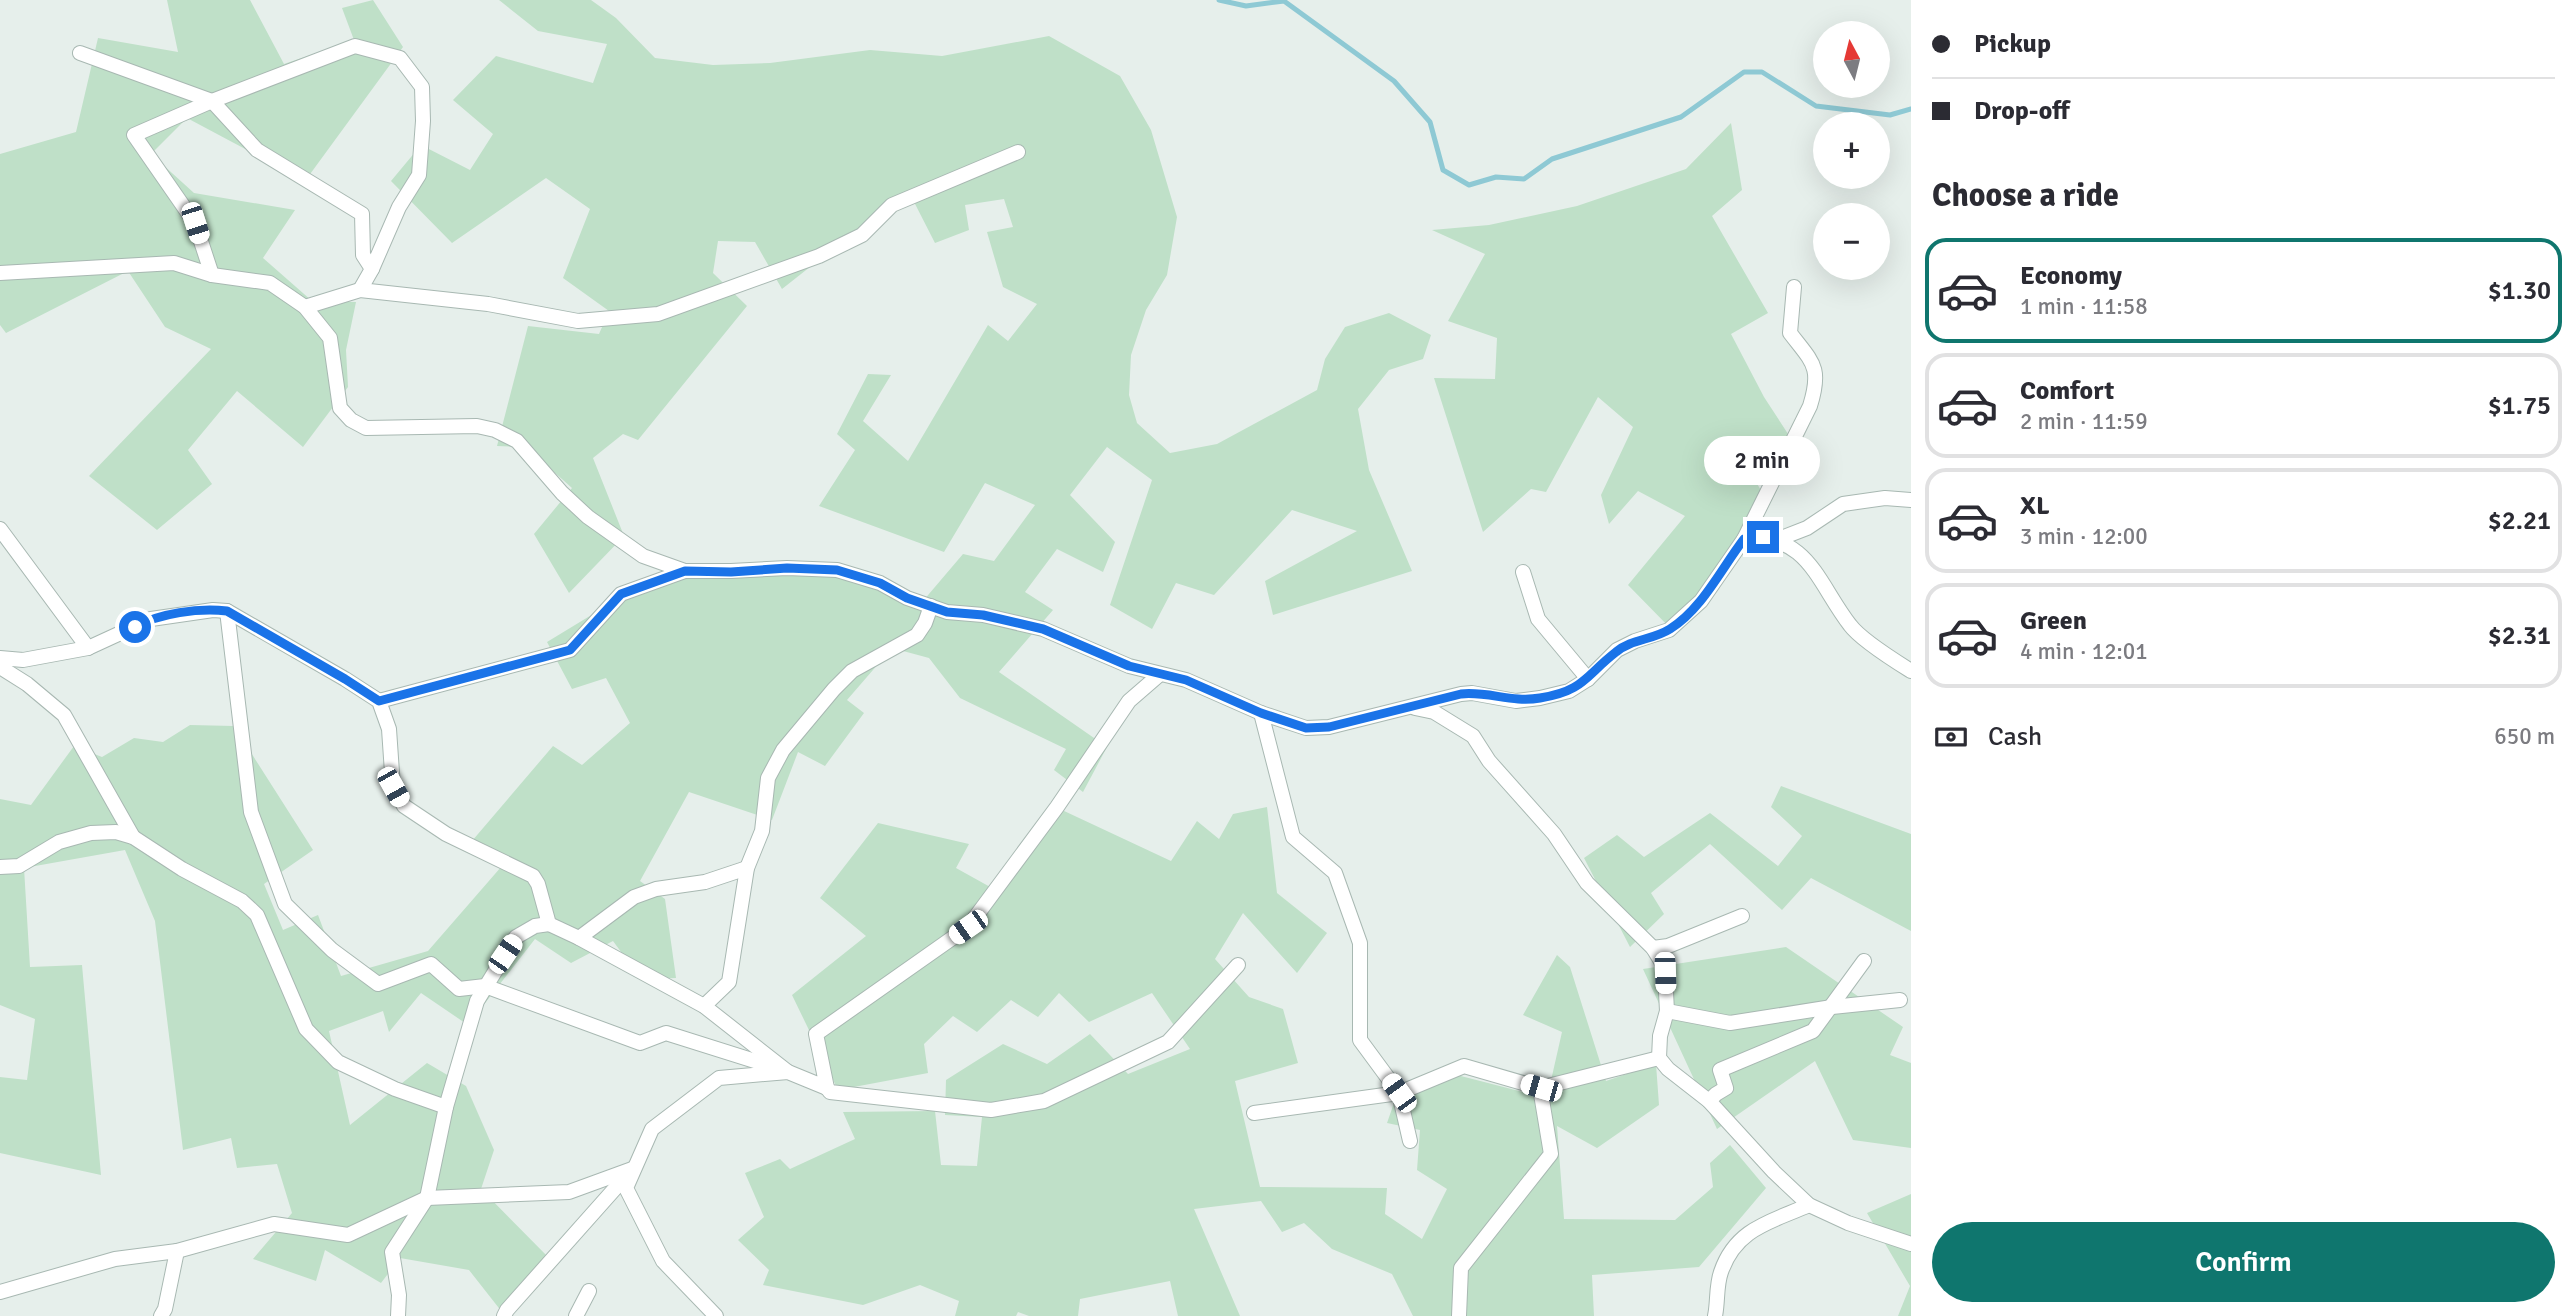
<!DOCTYPE html>
<meta charset="utf-8">
<style>
:root{--surface:#fff;--page:#f2f2f3;--text:#2b2b33;--muted:#7c7c81;--line:#e1e1e2;--accent:#0f766e}
body{margin:0;font-family:Signika,sans-serif;background:var(--page);color:var(--text);height:100vh;display:flex;flex-direction:column;font-size:26px;white-space:nowrap}
*{box-sizing:border-box;margin:0}
p{font-size:23px;color:var(--muted)}
.icon{flex:none;width:38px;height:38px;fill:none;stroke:currentColor;stroke-width:2;stroke-linecap:round;stroke-linejoin:round}
.map{position:relative;flex:1;overflow:hidden}
.panel{display:flex;flex-direction:column;background:var(--surface);width:665px}
.panel>*{flex:none}
.guide{display:grid;align-content:center;height:154px;padding:0 21px;background:var(--surface)}
.needle{width:46px;rotate:353deg}
.buttons{position:absolute;left:1813px;top:21px;display:grid;gap:14px}
.buttons a{display:grid;place-items:center;width:77px;height:77px;border-radius:50%;background:var(--surface);box-shadow:0 7px 28px #0002;font-size:35px}
.end{position:absolute;width:32px;height:32px;margin:-16px;border:9px solid #1a73e8;background:#fff;box-shadow:0 0 0 4px #fff}
.from{border-radius:50%}
.bubble{position:absolute;height:49px;border-radius:24px;background:var(--surface);box-shadow:0 7px 28px #0002;font-size:23px;font-weight:600;line-height:49px;text-align:center}
.car{position:absolute;width:21px;height:42px;margin:-21px -10px;border-radius:9px;box-shadow:0 0 5px 2px #0007;background:linear-gradient(#fff 24%,#345 0 40%,#fff 0 76%,#345 0 86%,#fff 0)}
.guide b{display:flex;align-items:center;gap:24px;height:66px;font-size:26px}
.guide b+b{border-top:2px solid var(--line)}
.guide i{width:18px;height:18px;background:var(--text)}
ul{padding:0;list-style:none}
li{display:flex;align-items:center;gap:21px;height:105px;margin:0 14px 10px;padding:0 7px;border:4px solid var(--line);border-radius:21px}
li div{flex:1}
li b{display:block;font-size:26px}
li em{font-style:normal;font-weight:600}
li.current{border-color:var(--accent)}
li>.icon{width:63px;height:63px;stroke-width:1.5}
h2{padding:0 21px;font-size:32px;line-height:84px}
.pay{display:flex;align-items:center;gap:18px;height:77px;padding:0 21px;font-size:26px}
.pay p{margin-inline-start:auto}
.button{display:flex;gap:14px;margin-top:auto;padding:14px 21px}
.button a{flex:1;height:80px;border-radius:42px;background:var(--accent);color:#fff;font-size:28px;font-weight:600;line-height:80px;text-align:center}
main{display:flex;flex:1;min-height:0}
.map>svg:first-child{display:block}
</style>
<main>
<div class="map">
<svg width="1911" height="1316" viewBox="0 0 1911 1316">
<rect width="100%" height="100%" fill="#e6efeb"/>
<g fill="#bfe0c8">
<polygon points="167,0 250,0 284,64 354,40 342,8 373,0 403,47 305,181 187,118 151,154 194,193 295,210 263,258 312,301 356,302 346,350 348,387 303,447 237,391 188,450 212,484 157,530 89,476 211,349 165,327 128,271 6,333 0,325 0,154 76,132 98,38 178,52"/>
<polygon points="499,0 591,0 616,18 655,58 713,65 770,63 870,50 942,56 1049,36 1120,76 1151,130 1177,217 1167,275 1146,310 1131,355 1129,395 1137,423 1170,453 1217,444 1317,390 1325,359 1345,327 1389,313 1431,335 1423,359 1389,370 1358,409 1369,470 1412,571 1273,615 1265,581 1357,531 1292,510 1214,595 1176,583 1152,629 1110,605 1152,480 1107,447 1070,495 1115,542 1103,572 1057,549 1025,592 1053,610 999,672 1107,747 1083,792 1054,770 1066,749 960,698 929,658 892,648 847,700 864,713 825,766 798,752 772,820 689,792 640,881 665,899 676,978 641,979 613,941 571,963 535,939 468,1025 421,993 389,1032 383,1011 329,1031 350,1125 427,1063 466,1086 494,1150 481,1189 551,1260 502,1312 469,1270 400,1258 381,1283 325,1250 316,1281 253,1259 292,1213 277,1164 237,1168 231,1138 183,1150 155,921 125,850 24,868 30,967 82,965 101,1175 0,1153 0,1077 27,1080 35,1019 0,1005 0,799 31,805 74,746 102,757 134,738 163,742 190,725 234,726 313,850 264,884 283,930 318,915 341,976 428,951 508,859 472,841 553,746 582,765 630,723 606,678 572,689 547,642 654,577 832,562 923,601 963,554 994,561 1035,505 985,483 944,552 819,506 855,450 837,434 868,374 891,375 863,421 908,461 988,325 1008,341 1037,304 1003,287 987,232 1013,227 1004,199 965,205 969,230 935,243 912,198 867,222 782,289 755,242 718,241 713,273 747,306 638,440 623,434 593,458 624,536 569,593 534,534 572,488 526,447 497,446 528,326 599,334 609,311 563,278 590,209 546,178 452,243 391,181 421,145 470,170 493,134 453,100 496,56 593,83 607,44 538,31"/>
<polygon points="1731,123 1742,190 1712,216 1768,313 1731,334 1764,397 1790,437 1753,477 1768,502 1674,632 1628,585 1685,516 1638,491 1609,524 1601,495 1633,427 1598,397 1546,492 1531,489 1483,532 1434,378 1495,379 1497,338 1448,321 1485,254 1432,230 1489,225 1577,206 1686,169"/>
<polygon points="1781,786 1911,834 1911,931 1811,878 1782,910 1710,844 1651,893 1664,914 1630,947 1584,858 1617,835 1644,857 1710,813 1778,866 1802,836 1771,807"/>
<polygon points="1267,807 1277,893 1327,933 1297,973 1243,913 1215,959 1249,997 1283,1009 1298,1063 1235,1081 1260,1187 1387,1188 1385,1214 1422,1239 1447,1189 1417,1170 1420,1130 1387,1123 1395,1100 1453,1074 1547,1098 1562,1032 1523,1015 1557,955 1570,967 1606,1081 1656,1064 1659,1105 1597,1148 1557,1126 1564,1219 1675,1220 1713,1187 1710,1163 1730,1145 1766,1188 1699,1267 1592,1275 1594,1316 1413,1316 1392,1274 1332,1249 1304,1223 1282,1232 1261,1201 1194,1209 1240,1316 1178,1316 1170,1281 1080,1299 1078,1316 1029,1316 1018,1312 1016,1316 955,1316 959,1301 920,1285 863,1305 763,1285 769,1270 738,1240 764,1217 745,1173 780,1159 790,1169 855,1139 843,1112 935,1111 941,1165 977,1166 982,1117 945,1115 946,1080 1003,1044 1047,1064 1090,1034 1128,1074 1190,1049 1152,993 1089,1022 1059,993 1038,1017 1011,1000 977,1032 953,1016 924,1044 928,1073 838,1090 792,995 866,936 820,898 878,823 969,844 956,868 1001,893 1062,810 1171,861 1197,821 1219,839 1233,814"/>
<polygon points="1786,947 1903,1027 1890,1055 1911,1063 1911,1148 1853,1140 1815,1061 1717,1129 1643,969"/>
<polygon points="1911,1194 1911,1316 1898,1316 1910,1286 1867,1213"/>
</g>
<g fill="none" stroke-linecap="round" stroke-linejoin="round">
<polyline stroke="#8ec9d4" stroke-width="5" points="1219,0 1246,6 1284,1 1394,81 1430,122 1443,170 1469,185 1496,177 1524,179 1552,159 1681,117 1744,72 1762,72 1816,106 1890,115 1911,109"/>
<defs>
<g id="street">
<polyline points="80,53 212,101 257,150 362,214 363,255 372,269 360,290"/>
<path d="M0,273l174,-10 38,12 58,8 35,24 25,31 10,70 11,12 15,8 111,-2 18,4 22,11 45,52 26,24 55,39 42,15h46l56,-3 50,2 43,13 27,15 40,14 36,3 60,14 86,37 57,14 75,33 45,15 23,-1 132,-33 11,-1 44,8 24,-3 29,-7 19,-12 29,-29 18,-9 34,-11 32,-29 43,-62 66,-133c12,-39 3,-43 -20,-73l4,-46"/>
<polyline points="212,275 195,223 134,135 212,101 355,46 400,58 422,87 423,121 419,175 399,207 372,269"/>
<polyline points="305,307 360,290 488,304 578,321 658,314 819,256 862,235 892,205 1018,152"/>
<polyline points="0,529 88,648"/>
<path d="M1744,539c64,-7 74,45 106,86 11,15 45,36 61,46"/>
<polyline points="1776,540 1807,528 1843,504 1885,498 1911,500"/>
<polyline points="1523,572 1538,619 1588,679"/>
<polyline points="227,611 251,812 285,904 332,950 378,984 431,964 459,989 485,986 640,1043 666,1033 777,1068"/>
<polyline points="0,658 23,660 88,648 151,619 213,610 227,611 345,679 379,701 389,729 393,787 404,806 446,834 533,876 538,884 549,924 579,938 704,1006 788,1072"/>
<polyline points="0,667 27,684 64,715 133,837"/>
<polyline points="379,701 570,650 621,594 685,571"/>
<polyline points="1415,708 1434,712 1473,736 1489,761 1554,834 1587,883 1653,948 1661,961 1665,973 1667,1011 1660,1036 1659,1058 1668,1069 1709,1101 1774,1172 1809,1205 1848,1223 1911,1244"/>
<polyline points="1261,713 1293,837 1335,873 1360,943 1360,1040 1399,1093 1410,1141"/>
<polyline points="0,867 19,866 59,842 91,833 116,832 133,837 182,869 242,901 257,915 306,1029 338,1062 395,1089 446,1107"/>
<polyline points="579,938 634,897 656,889 705,882 747,868"/>
<polyline points="1653,948 1668,946 1742,916"/>
<polyline points="704,1006 729,982 747,868 762,831 768,778 783,750 834,689 852,671 917,635 925,623 931,606"/>
<polyline points="1667,1011 1730,1023 1832,1007 1900,1000"/>
<polyline points="827,1088 830,1092 991,1110 1044,1101 1168,1042 1238,965"/>
<polyline points="1709,1101 1716,1094 1726,1088 1720,1070 1813,1031 1864,961"/>
<polyline points="1254,1113 1399,1093 1464,1066 1540,1088 1659,1058"/>
<polyline points="0,1292 115,1259 177,1251 274,1224 348,1235 427,1198 569,1192 632,1169"/>
<polyline points="161,1316 165,1309 177,1251"/>
<polyline points="398,1316 399,1295 392,1252 427,1198 446,1107 477,1001 516,937 535,926 549,924"/>
<polyline points="504,1316 507,1310 627,1175"/>
<polyline points="576,1316 589,1291"/>
<polyline points="716,1316 663,1261 626,1188 652,1129 719,1078 788,1072 827,1088 816,1034 968,927 1057,807 1129,701 1159,675"/>
<polyline points="1459,1316 1461,1268 1551,1154 1540,1088"/>
<path d="M1715,1316c3,-14 1,-30 6,-44 15,-44 50,-50 88,-67"/>
</g>
</defs>
<use href="#street" stroke="#a8b8b2" stroke-width="16"/>
<use href="#street" stroke="#fff" stroke-width="14"/>
</g>
<g fill="none" stroke-linecap="round" stroke-linejoin="round">
<path stroke="#1a73e8" stroke-width="9" d="M135,627c25,-14 63,-19 92,-16l118,68 34,22 191,-51 51,-56 64,-23 46,1 56,-4 50,2 43,13 27,15 40,14 36,3 60,14 86,37 57,14 75,33 45,15 23,-1 132,-33c27,-3 51,9 79,4 44,-7 45,-22 76,-46 15,-13 37,-12 54,-23 32,-20 51,-60 74,-90l19,-2"/>
</g>
</svg>
<div class="buttons">
<a><svg class="needle" viewBox="-14 -14 28 28"><path d="M0-13l5 13h-10z" fill="#e53935"/><path d="M0 13l5-13h-10z" fill="#7c7c81"/></svg></a>
<a>+</a>
<a>−</a>
</div>
<i class="end from" style="left:135px;top:627px"></i>
<i class="end" style="left:1763px;top:537px"></i>
<div class="bubble" style="left:1704px;top:436px;width:116px">2 min</div>
<i class="car" style="left:195px;top:223px;rotate:162deg"></i>
<i class="car" style="left:393px;top:787px;rotate:151deg"></i>
<i class="car" style="left:968px;top:927px;rotate:235deg"></i>
<i class="car" style="left:505px;top:954px;rotate:34deg"></i>
<i class="car" style="left:1665px;top:973px;rotate:178deg"></i>
<i class="car" style="left:1541px;top:1088px;rotate:286deg"></i>
<i class="car" style="left:1399px;top:1093px;rotate:324deg"></i>
</div>
<section class="panel">
<div class="guide">
<b><i class="from"></i>Pickup</b>
<b><i></i>Drop-off</b>
</div>
<h2>Choose a ride</h2>
<ul>
<li class="current"><svg class="icon" aria-label="car" viewBox="0 0 24 24"><path d="M5 17H2v-5l4-1 3-4h7l3 4 3 1v5h-3M9 17h6M6 11h13"/><circle cx="7" cy="17" r="2"/><circle cx="17" cy="17" r="2"/></svg><div><b>Economy</b><p>1 min · 11:58</p></div><em>$1.30</em></li>
<li><svg class="icon" aria-label="car" viewBox="0 0 24 24"><path d="M5 17H2v-5l4-1 3-4h7l3 4 3 1v5h-3M9 17h6M6 11h13"/><circle cx="7" cy="17" r="2"/><circle cx="17" cy="17" r="2"/></svg><div><b>Comfort</b><p>2 min · 11:59</p></div><em>$1.75</em></li>
<li><svg class="icon" aria-label="car" viewBox="0 0 24 24"><path d="M5 17H2v-5l4-1 3-4h7l3 4 3 1v5h-3M9 17h6M6 11h13"/><circle cx="7" cy="17" r="2"/><circle cx="17" cy="17" r="2"/></svg><div><b>XL</b><p>3 min · 12:00</p></div><em>$2.21</em></li>
<li><svg class="icon" aria-label="car" viewBox="0 0 24 24"><path d="M5 17H2v-5l4-1 3-4h7l3 4 3 1v5h-3M9 17h6M6 11h13"/><circle cx="7" cy="17" r="2"/><circle cx="17" cy="17" r="2"/></svg><div><b>Green</b><p>4 min · 12:01</p></div><em>$2.31</em></li>
</ul>
<div class="pay"><svg class="icon" aria-label="cash" viewBox="0 0 24 24"><path d="M3 7h18v10H3z"/><circle cx="12" cy="12" r="2"/></svg>Cash<p>650 m</p></div>
<div class="button"><a>Confirm</a></div>
</section>
</main>
